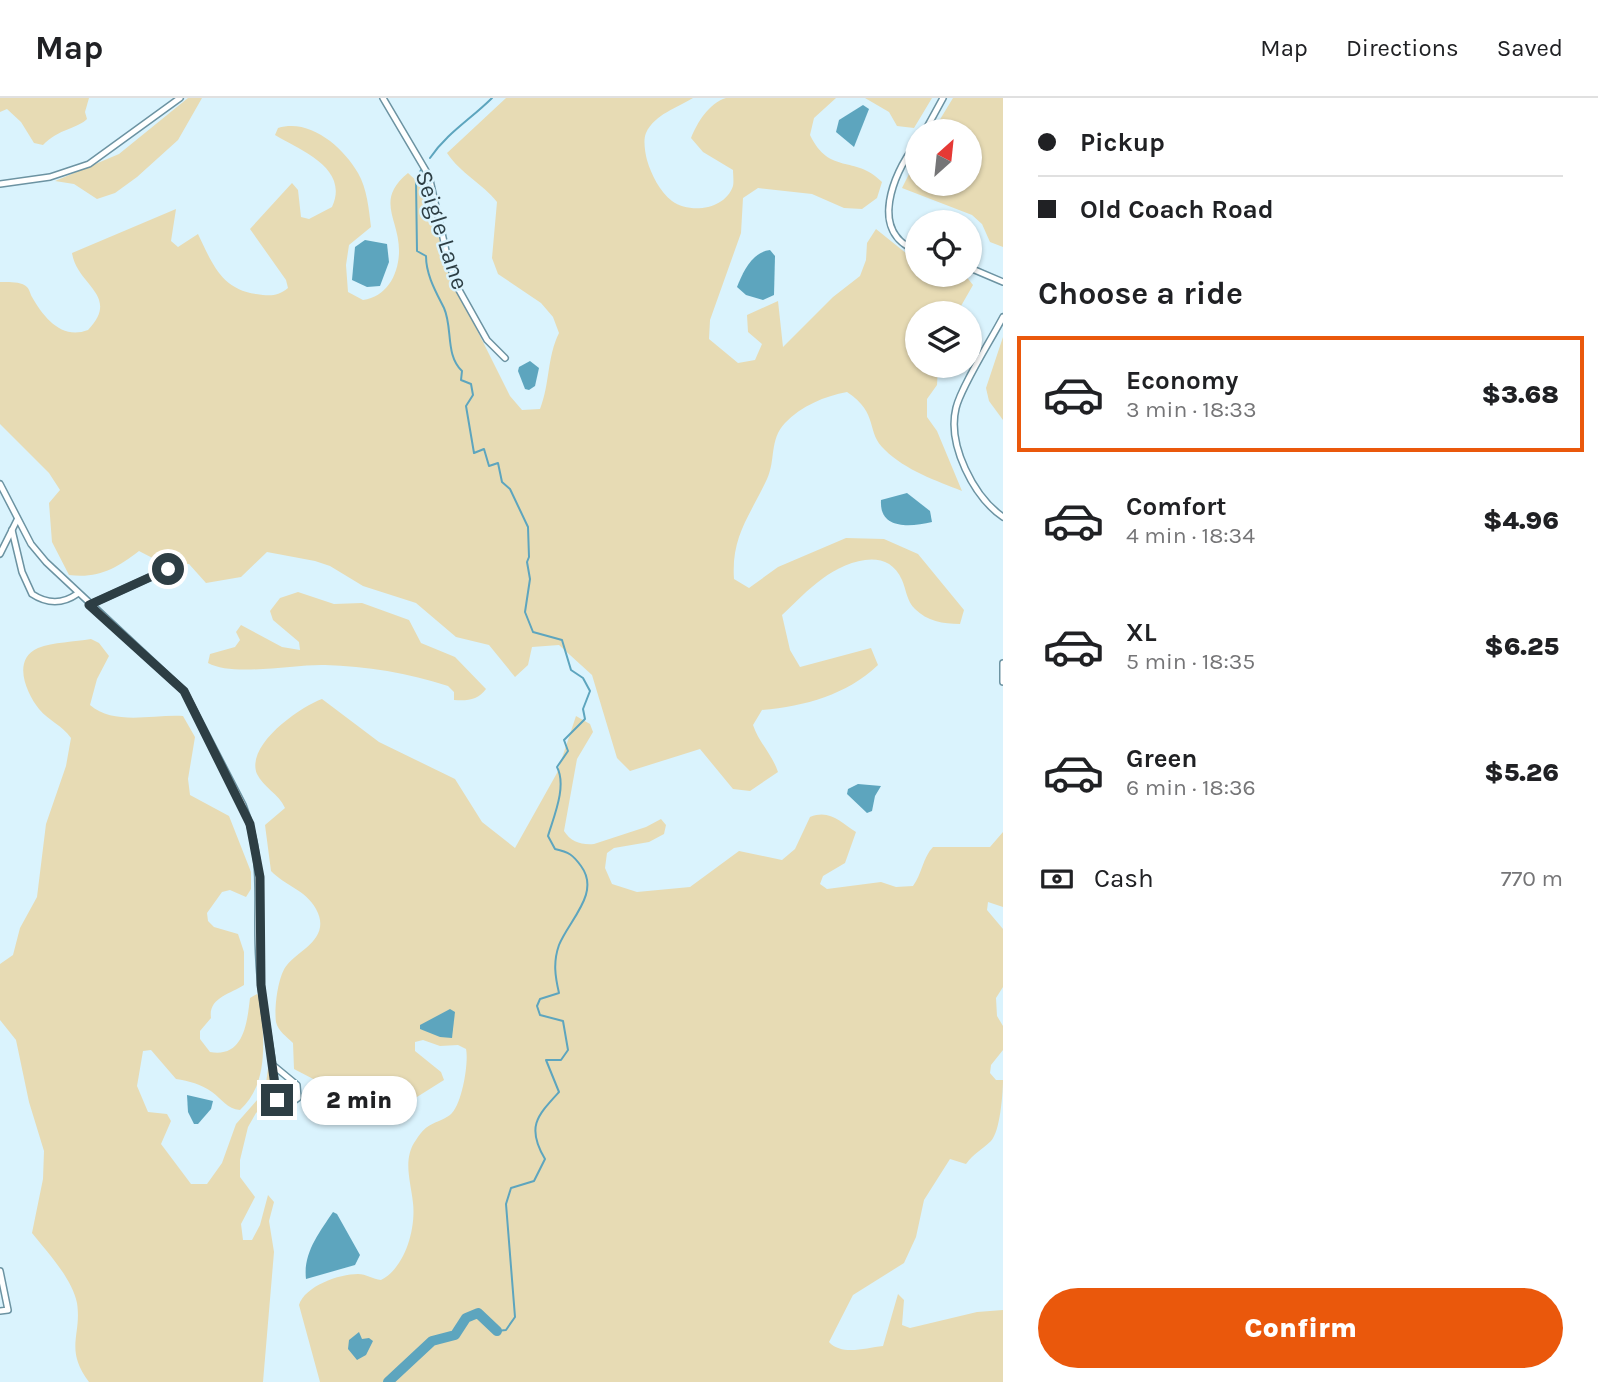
<!DOCTYPE html>
<meta charset="utf-8">
<style>
:root{--surface:#fff;--page:#f6f6f6;--text:#202124;--muted:#757577;--line:#e0e0e0;--accent:#ea580c}
body{margin:0;font-family:Karla,sans-serif;background:var(--page);color:var(--text);height:100vh;display:flex;flex-direction:column;font-size:26px;white-space:nowrap}
*{box-sizing:border-box;margin:0}
p{font-size:23px;color:var(--muted)}
.icon{flex:none;width:38px;height:38px;fill:none;stroke:currentColor;stroke-width:2;stroke-linecap:round;stroke-linejoin:round}
.map{position:relative;flex:1;overflow:hidden}
.sheet{display:flex;flex-direction:column;background:var(--surface);width:595px}
.sheet>*{flex:none}
.top-card{display:grid;align-content:center;height:154px;padding:0 35px;background:var(--surface)}
.needle{width:46px;rotate:27deg}
.tools{position:absolute;left:905px;top:21px;display:grid;gap:14px}
.tools a{display:grid;place-items:center;width:77px;height:77px;border-radius:50%;background:var(--surface);box-shadow:0 2px 5px #0004;font-size:35px}
.end{position:absolute;width:32px;height:32px;margin:-16px;border:9px solid #2d3e44;background:#fff;box-shadow:0 0 0 4px #fff}
.from{border-radius:50%}
.bubble{position:absolute;height:49px;border-radius:24px;background:var(--surface);box-shadow:0 2px 5px #0004;font-size:23px;font-weight:800;line-height:49px;text-align:center}
.top-card b{display:flex;align-items:center;gap:24px;height:66px;font-size:26px}
.top-card b+b{border-top:2px solid var(--line)}
.top-card i{width:18px;height:18px;background:var(--text)}
ul{padding:0;list-style:none}
li{display:flex;align-items:center;gap:21px;height:116px;margin:0 14px 10px;padding:0 21px;border:4px solid transparent;border-radius:0px}
li div{flex:1}
li b{display:block;font-size:26px}
li em{font-style:normal;font-weight:800}
li.on{border-color:var(--accent)}
li>.icon{width:63px;height:63px;stroke-width:1.5}
h2{padding:0 35px;font-size:32px;line-height:84px}
.pay{display:flex;align-items:center;gap:18px;height:77px;padding:0 35px;font-size:26px}
.pay p{margin-inline-start:auto}
.cta{display:flex;gap:14px;margin-top:auto;padding:14px 35px}
.cta a{flex:1;height:80px;border-radius:42px;background:var(--accent);color:#fff;font-size:28px;font-weight:800;line-height:80px;text-align:center}
header{display:flex;align-items:center;gap:42px;box-sizing:border-box;height:98px;padding:0 35px;background:var(--surface);border-bottom:2px solid var(--line)}
header strong{font-size:33px}
nav{display:flex;gap:38px;margin-inline-start:auto;font-size:24px}
main{display:flex;flex:1;min-height:0}
.map>svg:first-child{display:block}
</style>
<header>
<strong>Map</strong>
<nav><a>Map</a><a>Directions</a><a>Saved</a></nav>
</header>
<main>
<div class="map">
<svg width="1003" height="1284" viewBox="0 0 1003 1284">
<rect width="100%" height="100%" fill="#daf3fd"/>
<g fill="#e7dbb4">
<path d="M0,0h89l-4,14 2,7c-8,9 -29,10 -44,26l-9,-2 -13,-21 -14,-13 -7,3z"/>
<polygon points="188,0 202,0 178,42 137,79 115,95 97,101 74,86 55,83 119,56"/>
<path d="M506,0h187c-16,10 -38,16 -47,35 -3,7 -1,19 1,27 4,14 13,32 25,41 18,13 53,9 61,-15 1,-4 0,-12 0,-16l-30,-18 -12,-14c6,-15 18,-35 35,-40 19,0 86,0 110,0l-22,20 -4,17c20,41 44,19 72,47l-5,16 -15,11 -18,-1 -32,-14 -54,-6 -15,10 -2,35 -31,87 -1,19 29,24 17,-3 7,-16 -14,-12 -1,-17 31,-14 5,46 50,-50 27,-21 6,-16 1,-17 9,-14 41,33v13h48l8,10 -16,28h-40v53h21l-1,19 -10,14v18l10,14 25,60c-25,-10 -57,-21 -77,-41 -20,-18 -5,-36 -38,-58 -22,4 -46,14 -62,31 -16,17 -9,37 -18,56 -17,37 -36,57 -33,100l15,9 29,-21 68,-29 38,1 34,15 46,56 -4,14c-17,0 -33,-3 -45,-15 -8,-7 -9,-20 -13,-29 -15,-35 -57,-18 -80,-1 -14,10 -27,24 -40,36l8,35 10,17 71,-19 7,17c-32,30 -72,41 -116,45l-9,15c6,18 19,29 25,47l-28,19 -17,-2 -33,-40 -70,22 -13,-13 -25,-83 -33,-30 -27,2 -4,18 -13,12 -26,-32 -33,-8 -40,-34 -53,-17 -33,-20 -15,-5 -48,-9 -26,25 -35,6 -17,-19h-25l-25,-13c-22,17 -41,28 -70,24l-17,-33 -3,-39 11,-13 -11,-17 -49,-49v-142c7,0 21,-1 27,5 3,3 3,7 5,10 12,21 30,43 56,33 33,-35 -11,-44 -16,-77l104,-44 -5,32 7,6 20,-13c14,29 23,55 58,60 13,2 21,3 32,-6l-2,-8 -36,-51 42,-46 6,7 3,27 8,2 23,-12c18,-39 -32,-57 -57,-72l3,-7c32,-10 65,19 80,45 9,15 11,37 13,54l-22,18 -3,20 2,27 15,8c23,-3 35,-24 36,-47 1,-34 -25,-52 9,-80l15,14 29,93 58,116 12,14 18,-1c10,-25 7,-52 19,-76l-6,-16 -12,-14 -43,-29 -6,-16 5,-56c-15,-19 -36,-28 -50,-49z"/>
<polygon points="865,0 932,0 914,30 897,28 889,14"/>
<polygon points="953,0 1003,0 1003,149 990,144 982,126 972,117 902,90 917,60 917,86 970,86 970,33 933,33"/>
<polygon points="1003,239 1003,322 989,303 986,290"/>
<path d="M298,494l36,12 28,-1 47,17 12,23 34,14 31,32c-8,11 -18,12 -32,11v-8l-6,-6c-39,-13 -82,-20 -123,-21 -31,-1 -92,12 -117,-2l2,-9 25,-7 5,-7 -4,-8 5,-7 41,22 18,3 -1,-8 -26,-22 -3,-9 10,-13z"/>
<path d="M91,541l8,4 10,13 -12,23 -7,26c24,21 64,9 93,11l12,21 -7,42 2,16 39,21 22,56v17l-5,8 -16,-7 -8,2 -15,21 1,8 6,6 24,7 6,18v33c-14,9 -36,13 -33,33l-11,13v8l10,13c34,6 37,-29 40,-54l7,-4 4,7c2,39 9,81 -21,109 -13,-1 -18,-11 -28,-18 -11,-8 -23,-11 -36,-13l-25,-29 -8,1 -6,35 11,26 19,2 4,7 -10,23 30,40h16l15,-21 14,-39 29,-33 4,-30 6,27 -5,12 -14,13 -8,14 -8,33v17l15,20 -14,27 2,16h9l8,-15 8,-30 6,7 -5,19 5,31 -11,130h-174c-25,-34 -7,-46 -12,-79 -5,-25 -30,-51 -45,-70l11,-54 1,-28 -15,-49 -13,-62 -16,-20v-56l13,-9 7,-27 17,-31 9,-73 20,-58 5,-28c-9,-13 -22,-17 -32,-29 -12,-15 -28,-49 -1,-61 15,-6 37,-6 53,-9z"/>
<path d="M322,601l57,43 76,37 27,43 33,26 42,-75 19,-57 14,8 3,8 -16,27 -13,72c7,11 17,14 30,13l52,-17 15,-8 5,6 -2,9 -15,8 -35,6 -7,5 -2,15 7,16 25,8 53,-5 49,-36 43,9 13,-11 15,-32c20,-8 30,5 46,15l-11,31 -22,13 -3,8 7,5 54,-7 15,5 17,-1c9,-12 10,-29 20,-39h57l13,-15v75l-15,-5 -1,8 16,19v58l-7,11 1,18 6,10v24l-12,15 -1,8 6,7h7c0,14 -3,52 -12,61 -9,9 -17,12 -25,23l-16,-5 -26,41 -8,37 -12,26 -51,32 -24,47c13,14 36,6 54,4l15,-52 6,6 -2,25 8,3 67,-16 26,-2v72h-683l-21,-77c6,-19 40,-31 59,-31 8,0 15,5 23,6 24,-12 35,-51 32,-77 -2,-21 -11,-44 3,-63 12,-19 19,-15 34,-25 12,-9 19,-53 16,-66l-8,-4 -18,1 -17,-6 -8,2v9l26,21 3,8 -43,27 -17,5 -17,-5 -73,-38 -1,-26c-6,-6 -15,-12 -17,-21 -2,-14 2,-47 11,-57 12,-15 45,-27 29,-56 -10,-19 -32,-24 -45,-38l-6,-46 20,-17c-6,-14 -22,-21 -28,-34 -12,-29 43,-67 65,-75z"/>
</g>
<g fill="#5da5be">
<polygon points="863,7 869,11 854,49 836,34 839,22"/>
<polygon points="365,142 387,146 389,164 380,188 367,189 352,182 355,149"/>
<path d="M770,152l5,6 -1,39 -11,5 -17,-5 -9,-8c6,-15 15,-35 33,-37z"/>
<polygon points="530,263 539,270 535,288 529,292 525,291 518,273 519,269"/>
<path d="M907,395l23,18 2,11c-22,5 -53,8 -51,-22z"/>
<polygon points="858,686 881,688 875,698 872,713 867,715 847,696 848,691"/>
<polygon points="450,911 455,914 452,940 440,939 420,931 420,927"/>
<polygon points="187,997 213,1003 211,1011 198,1026 194,1026 188,1014"/>
<path d="M333,1114l4,2 23,41 -5,10 -49,14c-3,-26 13,-46 27,-67z"/>
<polygon points="359,1234 362,1241 369,1240 373,1243 366,1257 357,1262 348,1251 349,1242"/>
</g>
<g fill="none" stroke-linecap="round" stroke-linejoin="round">
<g stroke="#5da5be" stroke-width="2">
<path d="M430,60c17,-25 41,-39 62,-60"/>
<path d="M421,72l-5,10 1,71 9,5c0,19 10,36 18,52 9,20 1,47 18,63l-1,9 10,4 2,11 -7,11 8,47 10,-4 5,17 9,-3 4,19 8,7 18,38 1,30 -2,5 3,17 -5,33 8,20 29,8 9,30 12,8 7,13 -7,18 2,10 -21,21 4,11 -11,16c10,19 -3,49 -9,69l7,13c14,3 18,6 26,17 20,27 -12,54 -22,79 -6,17 -4,31 0,48l-19,6 -3,7 3,9 23,6 5,29 -7,10h-15l13,32c-22,24 -33,35 -14,67l-11,22 -23,7 -5,16 9,113 -9,13 -9,1"/>
</g>
<polyline stroke="#5da5be" stroke-width="10" points="388,1284 432,1243 455,1237 466,1220 478,1215 497,1233"/>
<defs>
<g id="minor">
<polyline points="383,0 429,78 449,166 459,192 487,242 505,260"/>
<polyline points="925,33 943,0"/>
<path d="M917,44c-23,31 -50,90 0,109"/>
<polyline points="0,86 50,79 89,66 180,0"/>
<polyline points="970,170 1003,184"/>
<path d="M1003,219c-12,23 -42,70 -47,91 -9,37 18,89 47,109"/>
<path d="M0,386l31,60 15,18 138,129 59,114c23,58 12,97 16,155 2,47 14,93 18,140l11,5 10,-7 -1,-13 -23,-19"/>
<path d="M12,432l10,42 10,22c15,10 31,10 45,0"/>
<polyline points="0,456 17,422"/>
<polyline points="89,507 168,471"/>
<polyline points="1003,565 1003,584"/>
<polyline points="0,1173 8,1212 0,1213"/>
</g>
</defs>
<use href="#minor" stroke="#6c93a2" stroke-width="8"/>
<use href="#minor" stroke="#fff" stroke-width="5"/>
</g>
<g fill="none" stroke-linecap="round" stroke-linejoin="round">
<polyline stroke="#2d3e44" stroke-width="9" points="168,471 89,507 184,593 250,726 260,779 261,887 277,1002"/>
</g>
<g text-anchor="middle" dominant-baseline="central" stroke-width="5" stroke-linejoin="round" paint-order="stroke">
<g font-size="24" fill="#2d3e44" stroke="#daf3fd">
<text transform="translate(442 132) rotate(72)">Seigle Lane</text>
</g>
</g>
</svg>
<div class="tools">
<a><svg class="needle" viewBox="-14 -14 28 28"><path d="M0-13l5 13h-10z" fill="#e53935"/><path d="M0 13l5-13h-10z" fill="#757577"/></svg></a>
<a><svg class="icon" aria-label="locate" viewBox="0 0 24 24"><circle cx="12" cy="12" r="6"/><path d="M12 2v4M12 18v4M2 12h4M18 12h4"/></svg></a>
<a><svg class="icon" aria-label="layers" viewBox="0 0 24 24"><path d="M12 4l9 5-9 5-9-5zM3 14l9 5 9-5"/></svg></a>
</div>
<i class="end from" style="left:168px;top:471px"></i>
<i class="end" style="left:277px;top:1002px"></i>
<div class="bubble" style="left:301px;top:978px;width:116px">2 min</div>
</div>
<section class="sheet">
<div class="top-card">
<b><i class="from"></i>Pickup</b>
<b><i></i>Old Coach Road</b>
</div>
<h2>Choose a ride</h2>
<ul>
<li class="on"><svg class="icon" aria-label="car" viewBox="0 0 24 24"><path d="M5 17H2v-5l4-1 3-4h7l3 4 3 1v5h-3M9 17h6M6 11h13"/><circle cx="7" cy="17" r="2"/><circle cx="17" cy="17" r="2"/></svg><div><b>Economy</b><p>3 min · 18:33</p></div><em>$3.68</em></li>
<li><svg class="icon" aria-label="car" viewBox="0 0 24 24"><path d="M5 17H2v-5l4-1 3-4h7l3 4 3 1v5h-3M9 17h6M6 11h13"/><circle cx="7" cy="17" r="2"/><circle cx="17" cy="17" r="2"/></svg><div><b>Comfort</b><p>4 min · 18:34</p></div><em>$4.96</em></li>
<li><svg class="icon" aria-label="car" viewBox="0 0 24 24"><path d="M5 17H2v-5l4-1 3-4h7l3 4 3 1v5h-3M9 17h6M6 11h13"/><circle cx="7" cy="17" r="2"/><circle cx="17" cy="17" r="2"/></svg><div><b>XL</b><p>5 min · 18:35</p></div><em>$6.25</em></li>
<li><svg class="icon" aria-label="car" viewBox="0 0 24 24"><path d="M5 17H2v-5l4-1 3-4h7l3 4 3 1v5h-3M9 17h6M6 11h13"/><circle cx="7" cy="17" r="2"/><circle cx="17" cy="17" r="2"/></svg><div><b>Green</b><p>6 min · 18:36</p></div><em>$5.26</em></li>
</ul>
<div class="pay"><svg class="icon" aria-label="cash" viewBox="0 0 24 24"><path d="M3 7h18v10H3z"/><circle cx="12" cy="12" r="2"/></svg>Cash<p>770 m</p></div>
<div class="cta"><a>Confirm</a></div>
</section>
</main>
